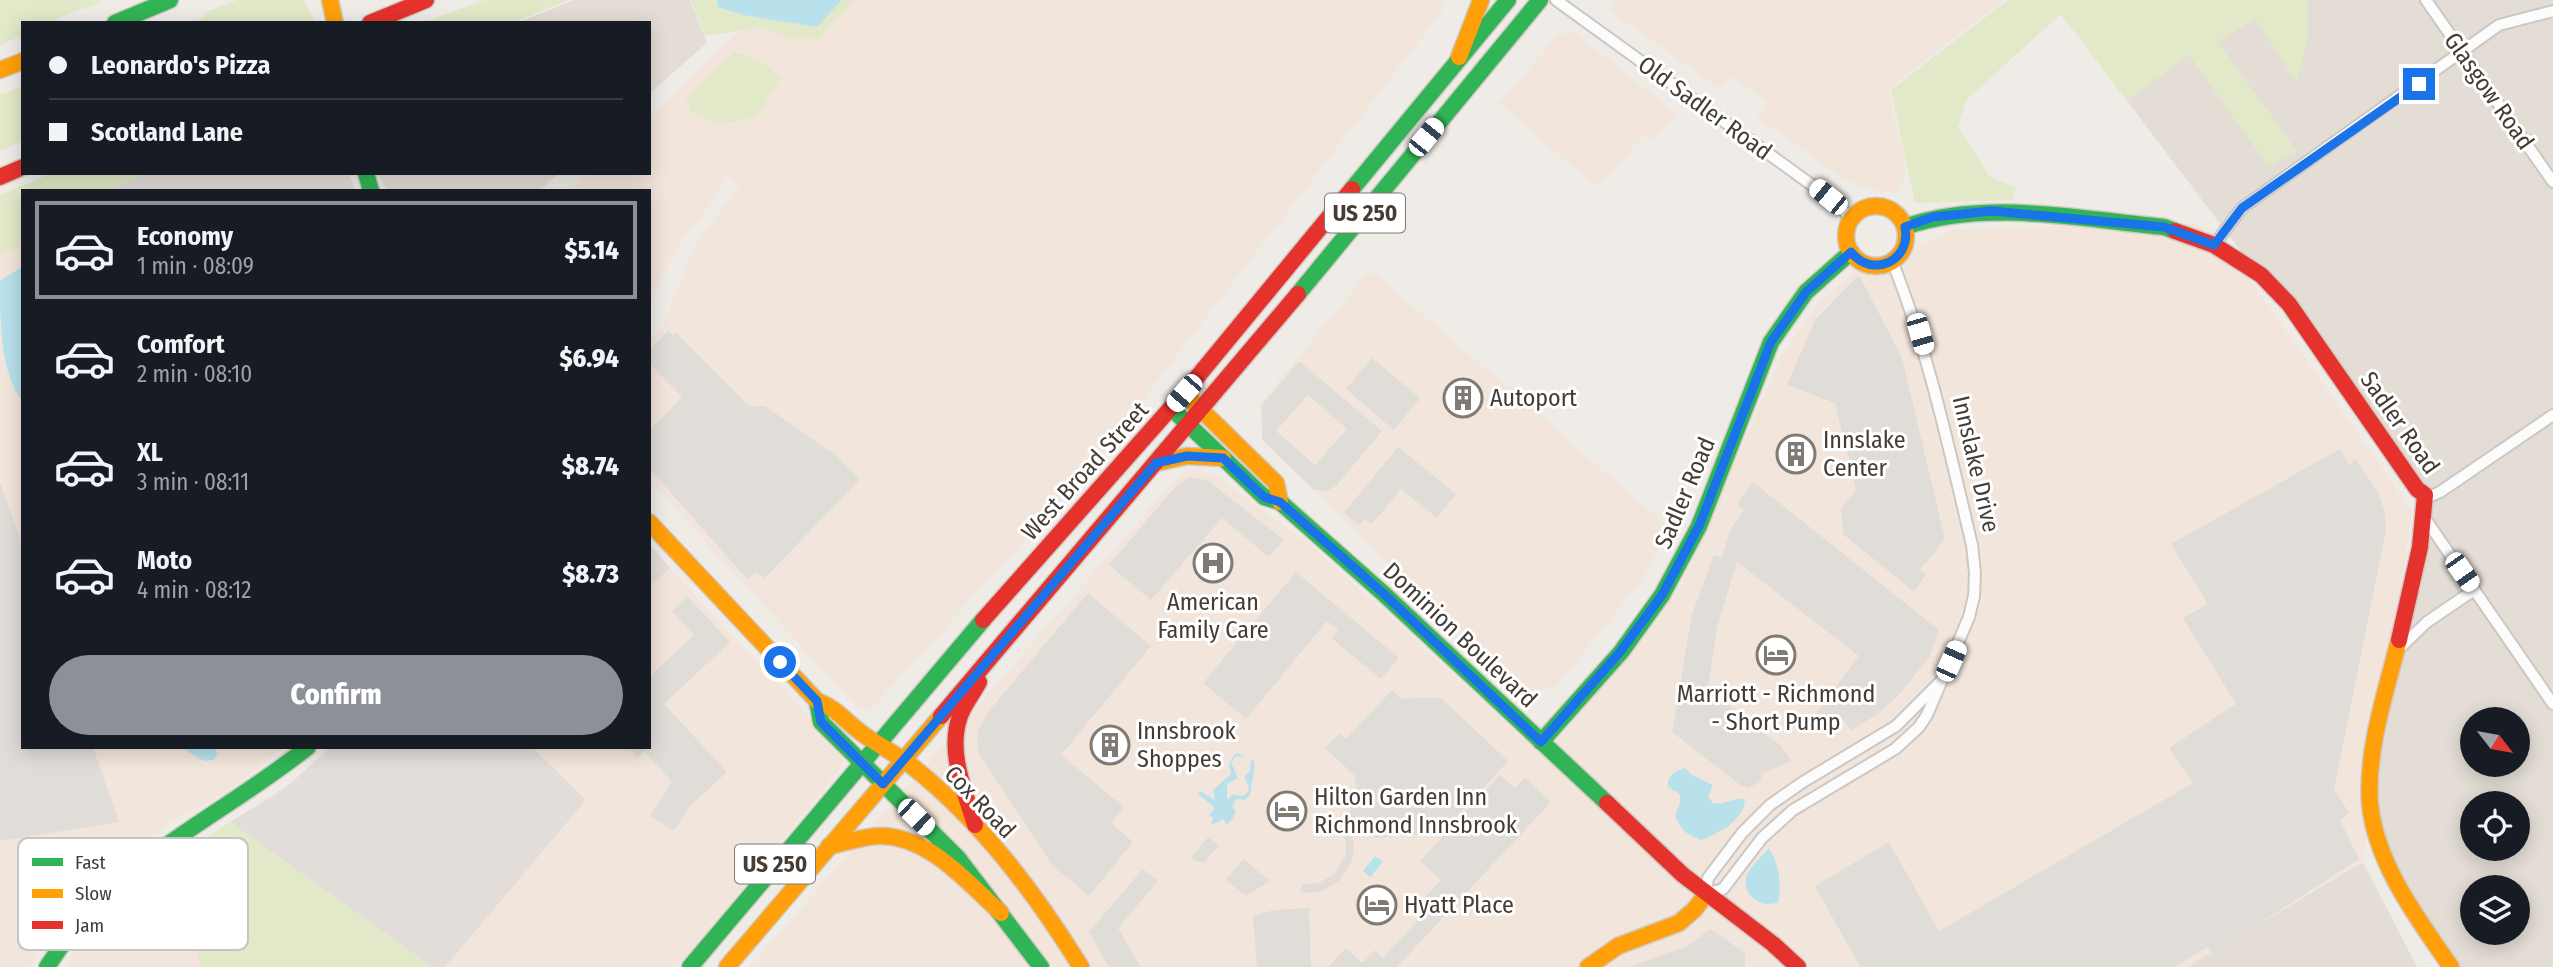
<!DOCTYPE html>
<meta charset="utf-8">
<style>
:root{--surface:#171b24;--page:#20242c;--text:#f1f3f6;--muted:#9ea1a6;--line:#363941;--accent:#8c9099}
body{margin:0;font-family:"Fira Sans Condensed",sans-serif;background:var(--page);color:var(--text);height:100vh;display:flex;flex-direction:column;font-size:26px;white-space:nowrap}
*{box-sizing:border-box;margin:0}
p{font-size:23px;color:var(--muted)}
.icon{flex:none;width:38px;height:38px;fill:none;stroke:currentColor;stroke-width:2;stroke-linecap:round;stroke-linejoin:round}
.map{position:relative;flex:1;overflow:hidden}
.details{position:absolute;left:21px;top:189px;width:630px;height:560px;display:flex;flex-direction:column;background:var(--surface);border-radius:0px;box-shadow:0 4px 18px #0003}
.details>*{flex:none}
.guide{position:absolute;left:21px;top:21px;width:630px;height:154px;border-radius:0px;box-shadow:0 4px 18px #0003;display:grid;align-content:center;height:154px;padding:0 28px;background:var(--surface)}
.needle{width:46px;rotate:121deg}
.controls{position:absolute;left:2460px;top:707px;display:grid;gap:14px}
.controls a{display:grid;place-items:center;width:70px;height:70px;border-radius:50%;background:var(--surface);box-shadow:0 4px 18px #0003;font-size:35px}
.end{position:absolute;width:32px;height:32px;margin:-16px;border:9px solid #1a73e8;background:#fff;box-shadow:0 0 0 4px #fff}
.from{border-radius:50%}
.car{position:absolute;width:21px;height:42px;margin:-21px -10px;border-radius:9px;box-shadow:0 0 5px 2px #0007;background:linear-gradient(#fff 24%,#345 0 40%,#fff 0 76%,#345 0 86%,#fff 0)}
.guide b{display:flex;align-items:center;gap:24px;height:66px;font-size:26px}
.guide b+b{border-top:2px solid var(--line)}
.guide i{width:18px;height:18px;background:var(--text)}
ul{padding:12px 0 0;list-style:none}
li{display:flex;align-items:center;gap:21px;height:98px;margin:0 14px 10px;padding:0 14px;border:4px solid transparent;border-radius:0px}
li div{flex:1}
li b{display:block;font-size:26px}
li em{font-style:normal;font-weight:800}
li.selected{border-color:var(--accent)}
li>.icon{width:63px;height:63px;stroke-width:1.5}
.action{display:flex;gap:14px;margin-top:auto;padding:14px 28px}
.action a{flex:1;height:80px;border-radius:42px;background:var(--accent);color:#fff;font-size:28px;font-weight:800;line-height:80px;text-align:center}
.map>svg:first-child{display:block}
</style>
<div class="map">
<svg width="2553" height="967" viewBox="0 0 2553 967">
<rect width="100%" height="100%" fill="#efece8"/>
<g fill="#e3ddd5" fill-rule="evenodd">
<polygon points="574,0 690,0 707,43 649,94 649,23 517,23"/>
<path d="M2063,0h490v967h-95l-52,-83 -31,-64 -2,-51 55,-270 -371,-491zM2473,719h45v46h-45zM2473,803h45v46h-45zM2473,887h45v46h-45z"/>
<polygon points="377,173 559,173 539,191 387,191"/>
<polygon points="2363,862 2417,967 2187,967"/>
</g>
<g fill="#f2e5db">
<polygon points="772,0 1446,0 1441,13 1093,464 870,711 854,704 649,481 649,341 662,327 694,247 739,186 727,176 714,200 682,240 649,301 649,191 569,191 589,173 649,173 649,118"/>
<polygon points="1617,0 2003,0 1889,88 1905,166 1903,182 1892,193 1862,187 1839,176 1757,117 1767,102 1731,76 1721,90 1610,11"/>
<polygon points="1574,32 1677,114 1654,139 1644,135 1601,184 1592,184 1499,103 1558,35"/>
<polygon points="2193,223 2219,235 2412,511 2363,862 2187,967 750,967 1181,473 1197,469 1217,476 1313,547 1544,757 1680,587 1782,355 1818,304 1860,266 1922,244 1955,229"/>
<polygon points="23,245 23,747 284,747 226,792 166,825 80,896 55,926 30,967 0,967 0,255"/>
<polygon points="1368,273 1377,275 1663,522 1667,532 1642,580 1556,687 1525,692 1416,590 1262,439 1260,403"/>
<polygon points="670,568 841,752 844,760 840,769 729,905 676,967 445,967 586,801 532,747 649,747 649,587"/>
<polygon points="174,861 201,967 65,967 84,940 115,907 143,882"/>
</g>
<g fill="#e2ddd9">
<polygon points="150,173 349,173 355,191 106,191"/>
<polygon points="651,546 670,568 649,587 649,548"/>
<polygon points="331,747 532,747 586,800 445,967 432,967 230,822 285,788"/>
</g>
<g fill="#e1e9c8">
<polygon points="0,0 101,0 99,4 72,12 49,23 23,23 23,35 0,45"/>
<polygon points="237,0 304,0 314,20 308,23 197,23 208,11"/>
<polygon points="484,0 569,0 511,23 423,23"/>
<polygon points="691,0 717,0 717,8 743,15 817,27 842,0 854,0 819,39 792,39 761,27 705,36"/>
<polygon points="2008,0 2308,0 2308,40 2297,83 2255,19 2218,42 2297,151 2268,166 2189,55 2127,101 2061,14 1966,100 1958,127 1990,177 2016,187 2012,200 1915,203 1891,90"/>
<polygon points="734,52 756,59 781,77 757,117 721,124 692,113 686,99"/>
<polygon points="23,86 23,141 0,151 0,95"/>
<polygon points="52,173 150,173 106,191 23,191 23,245 0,255 0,195"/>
<polygon points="230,822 432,967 201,967 174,861"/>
</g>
<g fill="#e0ddd9" fill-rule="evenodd">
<polygon points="1859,275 1902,358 1945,539 1920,570 1926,575 1914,592 1843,534 1841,508 1856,490 1835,403 1787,385 1815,320"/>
<polygon points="668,331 673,335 676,333 749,406 765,406 834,454 860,479 765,578 756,572 747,579 649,468 649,431 682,397 649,363 649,350"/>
<polygon points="1372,358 1420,398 1394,430 1346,389"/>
<path d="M1299,361l83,70 -46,55 -9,5 -13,-1 -52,-50v-35zM1308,395l39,34 -32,36 -39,-34z"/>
<polygon points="1398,447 1456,494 1437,518 1401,489 1372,524 1364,519 1359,525 1344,513"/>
<polygon points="2340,449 2349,465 2356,459 2379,494 2385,513 2386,531 2334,789 2349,813 2340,820 2359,859 2212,954 2207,947 2175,967 1860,967 1815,886 1889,842 1939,931 2193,783 2169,748 2236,704 2183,618 2208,604 2171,544"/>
<polygon points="1190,477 1207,480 1284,540 1269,557 1222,518 1151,600 1109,565 1175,487"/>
<polygon points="0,482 23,547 23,747 93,747 119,822 0,841"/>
<polygon points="1753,482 1939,630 1930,656 1898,696 1879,713 1852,730 1837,714 1825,730 1812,719 1859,656 1737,562 1717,628 1708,687 1750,724 1779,744 1792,761 1761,774 1762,781 1748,788 1739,784 1672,732 1692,614 1714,555 1722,557 1731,528 1744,510 1737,504"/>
<polygon points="1296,572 1399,658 1381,679 1331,638 1338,630 1327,621 1246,719 1203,683"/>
<polygon points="1088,593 1151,646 1061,755 1124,807 1111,823 1133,842 1089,896 1052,865 979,754 977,740 978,731 987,713"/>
<polygon points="687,596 730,642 664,704 727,772 690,806 674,831 650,816 672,782 644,751 637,757 628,747 649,747 649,677 694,635 672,611"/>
<polygon points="1392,690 1402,699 1436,697 1442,699 1508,761 1441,833 1377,838 1369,836 1347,819 1357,790 1354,775 1325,748 1339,734 1346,739"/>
<polygon points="1500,775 1515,788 1525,778 1551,802 1397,967 1328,967 1346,948 1362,963 1375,950 1383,958 1432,905 1424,898 1441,880 1420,861"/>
<polygon points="1351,832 1354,846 1352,861 1339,881 1320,892 1300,893 1302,884 1319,883 1335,873 1345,856 1346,848 1344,834"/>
<polygon points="1208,837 1219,845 1204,863 1190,859"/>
<polygon points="1243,859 1270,881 1246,896 1226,880"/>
<polygon points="1143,869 1158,881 1118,928 1141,967 1109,967 1089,932"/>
<polygon points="1309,908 1311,967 1257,967 1253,916 1274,910"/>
<polygon points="1710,929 1745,953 1745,967 1629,967 1688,946"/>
</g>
<g fill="#b9e1ec">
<polygon points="717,0 842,0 817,27 743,15 717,7"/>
<path d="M23,266v135c-23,-25 -23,-83 -23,-120z"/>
<polygon points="182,747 212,747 216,750 217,755 213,760 205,761 198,758"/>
<path d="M1239,753l6,4 -8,-1 -6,6 7,16 -11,6v14l2,1 3,-4 12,1c10,-11 1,-10 1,-20l5,-4 1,-12 3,1c1,11 -3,23 -4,34l-5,5 -9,-1 -4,8 4,4 -3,8 -7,6 -2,-6 -13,6 2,-7 -4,-3 6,-7 -18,-15 5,-1 13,8 -2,-10 18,-16 -2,-10 6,-10z"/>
<path d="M1685,768l7,7 21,10 -5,11 5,7c11,3 20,-6 32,-4 -1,22 -26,34 -44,41 -14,-5 -20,-10 -26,-24l5,-13v-9l-12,-7c-1,-12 7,-16 17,-19z"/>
<path d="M1769,848c10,16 13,36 9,54 -16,7 -38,-7 -31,-27 4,-9 15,-19 22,-27z"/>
<polygon points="1375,856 1383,862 1370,877 1363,871"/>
</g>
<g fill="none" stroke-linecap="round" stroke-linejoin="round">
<defs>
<g id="street">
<polyline points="1556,0 1816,188 1852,218"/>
<polyline points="2426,0 2553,182"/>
<polyline points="2214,245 2242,208 2499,25 2553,11"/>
<path d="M1892,261c37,92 57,188 80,284l3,28 -1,23 -5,21 -42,98 -8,12 -24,22 -102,61 -31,28 -39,51 -17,5 2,-16 34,-45 28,-28 33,-23 93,-56 47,-47"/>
<polyline points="2425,495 2431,496 2440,492 2553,415"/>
<polyline points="2424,517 2553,704"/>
<polyline points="2400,648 2427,622 2474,590"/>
</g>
<g id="fast">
<polyline points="115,23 170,0"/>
<polyline points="366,173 371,191"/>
<polyline points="1352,189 1508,0"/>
<path d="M1905,227c79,-28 176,-8 259,0l11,4"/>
<polyline points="1298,294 1540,0"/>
<polyline points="1171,408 1264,497 1280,502 1384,594 1607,803"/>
<polyline points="817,701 821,722 958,858 1041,967"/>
<polyline points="1541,742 1621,652 1662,595 1699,526 1771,342 1806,292 1851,252"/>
<path d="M47,967c16,-24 32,-47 53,-67 60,-59 142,-100 208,-153"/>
<polyline points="690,967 983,620"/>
</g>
<g id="slow">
<polyline points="330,0 335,23"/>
<polyline points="1459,57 1481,0"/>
<polyline points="0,70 23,61"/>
<circle cx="1876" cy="236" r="30"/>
<polyline points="1184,393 1276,483 1280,502"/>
<polyline points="1156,463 1187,456 1223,458"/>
<path d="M649,522l168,179c20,7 30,22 47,34 16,11 34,20 49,32 69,55 122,126 168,200"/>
<path d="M2399,640c-13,52 -33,110 -29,164 6,60 48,115 81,163"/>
<path d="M829,846c18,-3 36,-11 54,-10 48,2 85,47 118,77"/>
<polyline points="727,967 941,716"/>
<polyline points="1588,967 1618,946 1679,923 1695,909 1706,894"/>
</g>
<g id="jam">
<polyline points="370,23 426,0"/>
<polyline points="0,177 23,167"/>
<polyline points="2175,231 2214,245 2261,275 2289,304 2417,489 2425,495 2420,547 2399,640"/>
<polyline points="983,620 1184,393 1352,189"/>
<polyline points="941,716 1298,294"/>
<polyline points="1607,803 1683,875 1773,944 1798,967"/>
<path d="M975,825c-10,-34 -28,-73 -15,-109 4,-12 13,-22 19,-34"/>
</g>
</defs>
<use href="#street" stroke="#cbc8c4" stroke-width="14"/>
<use href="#fast" stroke="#cfc9c1" stroke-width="19"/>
<use href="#slow" stroke="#cfc9c1" stroke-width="19"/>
<use href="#jam" stroke="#cfc9c1" stroke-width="19"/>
<use href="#street" stroke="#fdfcfc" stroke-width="10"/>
<use href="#fast" stroke="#30b455" stroke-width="16"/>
<use href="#slow" stroke="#ff9f0a" stroke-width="16"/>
<use href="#jam" stroke="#e5322d" stroke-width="16"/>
</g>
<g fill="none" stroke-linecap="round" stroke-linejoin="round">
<path stroke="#1a73e8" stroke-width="9" d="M780,662l37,39 4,21 62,62 273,-321 31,-7 36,2 41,39 16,5 104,92 157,148 79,-90 42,-57 37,-69 72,-184 35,-50 45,-40c21,27 61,9 54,-25l28,-10 59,-6 172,16 50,18 28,-37 177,-124"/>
</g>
<defs>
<symbol id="building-ring" viewBox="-11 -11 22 22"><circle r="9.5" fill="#fff" stroke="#807a74" stroke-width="1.5"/><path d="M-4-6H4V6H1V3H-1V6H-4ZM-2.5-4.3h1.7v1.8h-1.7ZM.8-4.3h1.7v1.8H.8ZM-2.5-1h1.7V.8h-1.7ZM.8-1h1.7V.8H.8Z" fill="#807a74"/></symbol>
<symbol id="hospital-ring" viewBox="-11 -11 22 22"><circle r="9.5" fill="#fff" stroke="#807a74" stroke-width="1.5"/><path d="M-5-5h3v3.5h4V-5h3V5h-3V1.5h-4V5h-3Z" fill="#807a74"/></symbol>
<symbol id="hotel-ring" viewBox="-11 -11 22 22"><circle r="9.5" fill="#fff" stroke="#807a74" stroke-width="1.5"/><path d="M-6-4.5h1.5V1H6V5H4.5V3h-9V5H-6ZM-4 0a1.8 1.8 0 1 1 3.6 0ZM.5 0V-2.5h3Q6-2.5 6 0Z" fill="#807a74"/></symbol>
</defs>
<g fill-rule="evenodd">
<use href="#building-ring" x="1441" y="376" width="44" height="44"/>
<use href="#building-ring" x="1774" y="432" width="44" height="44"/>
<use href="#hospital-ring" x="1191" y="541" width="44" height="44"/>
<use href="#hotel-ring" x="1754" y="633" width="44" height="44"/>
<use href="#building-ring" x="1088" y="723" width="44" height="44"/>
<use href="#hotel-ring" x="1265" y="789" width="44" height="44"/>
<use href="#hotel-ring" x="1355" y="883" width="44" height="44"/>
</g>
<g text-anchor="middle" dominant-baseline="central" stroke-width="6" stroke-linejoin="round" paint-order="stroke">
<g fill="#fff" stroke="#7c7672" stroke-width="2">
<rect x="1325" y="193.5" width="80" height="39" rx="5"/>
<rect x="735" y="844.5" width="80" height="39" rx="5"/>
</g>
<g font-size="23" font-weight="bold" fill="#443c35">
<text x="1365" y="213">US 250</text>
<text x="775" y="864">US 250</text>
</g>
<g font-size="24" fill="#443c35" stroke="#fff">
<text transform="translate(2489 91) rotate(55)">Glasgow Road</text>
<text transform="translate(1705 108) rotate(36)">Old Sadler Road</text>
<text transform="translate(2400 423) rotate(55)">Sadler Road</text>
<text transform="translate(1976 464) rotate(77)">Innslake Drive</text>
<text transform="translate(1085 471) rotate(-48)">West Broad Street</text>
<text transform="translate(1685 493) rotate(-67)">Sadler Road</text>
<text transform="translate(1460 635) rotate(43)">Dominion Boulevard</text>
<text transform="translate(980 802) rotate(46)">Cox Road</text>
</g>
<g font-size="24" fill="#443c35" stroke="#fff" text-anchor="start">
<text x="1490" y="398">Autoport</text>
<text x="1823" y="440">Innslake<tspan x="1823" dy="28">Center</tspan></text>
<text x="1213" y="602" text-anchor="middle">American<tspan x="1213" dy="28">Family Care</tspan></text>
<text x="1776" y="694" text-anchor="middle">Marriott - Richmond<tspan x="1776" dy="28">- Short Pump</tspan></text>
<text x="1137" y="731">Innsbrook<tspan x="1137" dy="28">Shoppes</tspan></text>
<text x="1314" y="797">Hilton Garden Inn<tspan x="1314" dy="28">Richmond Innsbrook</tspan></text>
<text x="1404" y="905">Hyatt Place</text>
</g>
</g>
<rect x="18" y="838" width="230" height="112" rx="10" fill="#fff" stroke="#c7c4c2" stroke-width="2"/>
<rect x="32" y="858" width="31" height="8" fill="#30b455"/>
<rect x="32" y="889" width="31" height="9" fill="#ff9f0a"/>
<rect x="32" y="921" width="31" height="8" fill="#e5322d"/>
<g font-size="19" fill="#443c35">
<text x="75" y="869">Fast</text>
<text x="75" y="900">Slow</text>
<text x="75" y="932">Jam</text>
</g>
</svg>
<div class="controls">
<a><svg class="needle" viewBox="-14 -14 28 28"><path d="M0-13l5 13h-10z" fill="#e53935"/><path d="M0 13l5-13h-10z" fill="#9ea1a6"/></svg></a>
<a><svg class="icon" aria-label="locate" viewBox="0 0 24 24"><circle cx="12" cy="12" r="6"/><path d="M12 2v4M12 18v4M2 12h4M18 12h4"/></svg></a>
<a><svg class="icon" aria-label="layers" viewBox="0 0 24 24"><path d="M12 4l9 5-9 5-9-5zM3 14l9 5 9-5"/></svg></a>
</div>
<i class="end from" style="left:780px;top:662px"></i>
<i class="end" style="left:2419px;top:84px"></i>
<i class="car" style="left:1426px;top:137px;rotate:39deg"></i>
<i class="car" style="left:1828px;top:197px;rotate:309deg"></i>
<i class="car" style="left:1920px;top:334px;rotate:164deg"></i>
<i class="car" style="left:1184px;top:393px;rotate:221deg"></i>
<i class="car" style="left:2462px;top:572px;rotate:145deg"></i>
<i class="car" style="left:1951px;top:661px;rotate:24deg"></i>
<i class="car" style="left:916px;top:817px;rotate:134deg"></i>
<div class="guide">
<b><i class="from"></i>Leonardo's Pizza</b>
<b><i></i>Scotland Lane</b>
</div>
<section class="details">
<ul>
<li class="selected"><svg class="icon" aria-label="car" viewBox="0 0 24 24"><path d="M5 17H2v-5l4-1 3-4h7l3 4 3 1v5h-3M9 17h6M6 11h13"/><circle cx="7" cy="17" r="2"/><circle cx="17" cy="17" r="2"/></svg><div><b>Economy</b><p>1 min · 08:09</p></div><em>$5.14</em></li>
<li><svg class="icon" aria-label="car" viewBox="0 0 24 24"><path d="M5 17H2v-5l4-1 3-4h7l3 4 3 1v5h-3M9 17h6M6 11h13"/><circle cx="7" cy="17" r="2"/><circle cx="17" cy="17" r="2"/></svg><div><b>Comfort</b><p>2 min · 08:10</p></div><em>$6.94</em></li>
<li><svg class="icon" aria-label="car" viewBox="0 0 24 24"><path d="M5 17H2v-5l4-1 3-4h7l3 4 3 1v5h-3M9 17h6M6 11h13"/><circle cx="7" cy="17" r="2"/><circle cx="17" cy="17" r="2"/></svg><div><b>XL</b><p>3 min · 08:11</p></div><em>$8.74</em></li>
<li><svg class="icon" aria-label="car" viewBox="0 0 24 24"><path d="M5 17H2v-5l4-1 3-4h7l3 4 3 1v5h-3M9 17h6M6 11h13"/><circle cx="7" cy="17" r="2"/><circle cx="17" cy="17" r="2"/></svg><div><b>Moto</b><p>4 min · 08:12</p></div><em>$8.73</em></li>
</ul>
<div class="action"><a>Confirm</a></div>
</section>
</div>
